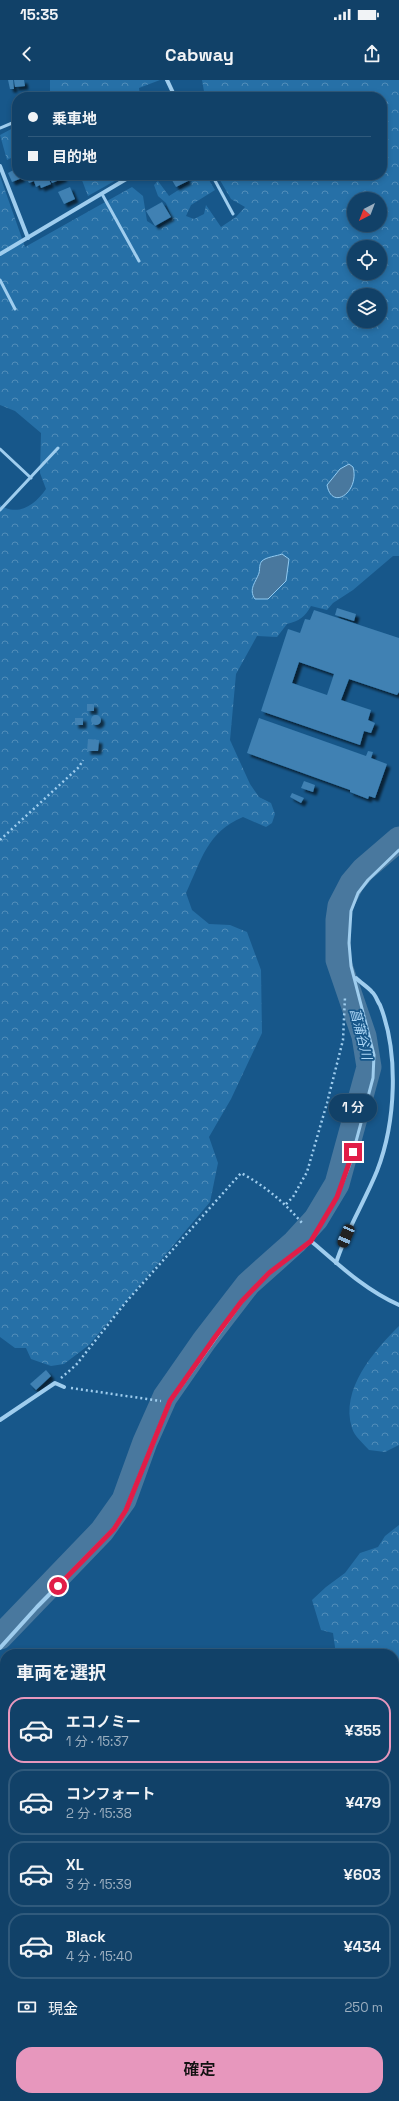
<!DOCTYPE html>
<html lang="ja">
<meta charset="utf-8">
<style>
:root{--surface:#114168;--page:#1a486e;--text:#f1f3f6;--muted:#9cafc0;--line:#305a7c;--accent:#e797bd}
body{margin:0;font-family:"Space Grotesk","Noto Sans JP",sans-serif;background:var(--page);color:var(--text);height:100vh;display:flex;flex-direction:column;font-size:15px;white-space:nowrap}
*{box-sizing:border-box;margin:0}
p{font-size:13px;color:var(--muted)}
.icon{flex:none;width:22px;height:22px;fill:none;stroke:currentColor;stroke-width:2;stroke-linecap:round;stroke-linejoin:round}
.map{position:relative;flex:1;overflow:hidden}
.drawer{position:absolute;left:0px;top:1569px;width:399px;height:452px;display:flex;flex-direction:column;background:var(--surface);border-radius:16px 16px 0 0;box-shadow:0 2px 6px #0003,0 0 0 1px var(--line)}
.drawer>*{flex:none}
.guide{position:absolute;left:12px;top:12px;width:375px;height:88px;border-radius:16px;box-shadow:0 2px 6px #0003,0 0 0 1px var(--line);display:grid;align-content:center;height:88px;padding:0 16px;background:var(--surface)}
.needle{width:26px;rotate:222deg}
.buttons{position:absolute;left:347px;top:112px;display:grid;gap:8px}
.buttons a{display:grid;place-items:center;width:40px;height:40px;border-radius:50%;background:var(--surface);box-shadow:0 2px 6px #0003,0 0 0 1px var(--line);font-size:20px}
.end{position:absolute;width:18px;height:18px;margin:-9px;border:5px solid #e11d48;background:#fff;box-shadow:0 0 0 2px #fff}
.from{border-radius:50%}
.bubble{position:absolute;height:28px;border-radius:14px;background:var(--surface);box-shadow:0 2px 6px #0003,0 0 0 1px var(--line);font-size:13px;font-weight:600;line-height:28px;text-align:center}
.car{position:absolute;width:12px;height:24px;margin:-12px -6px;border-radius:5px;box-shadow:0 0 3px 1px #0007;background:linear-gradient(#222 24%,#8ab4d8 0 40%,#222 0 76%,#8ab4d8 0 86%,#222 0)}
.guide b{display:flex;align-items:center;gap:14px;height:38px;font-size:15px}
.guide b+b{border-top:1px solid var(--line)}
.guide i{width:10px;height:10px;background:var(--text)}
ul{padding:0;list-style:none}
li{display:flex;align-items:center;gap:12px;height:66px;margin:0 8px 6px;padding:0 8px;border:2px solid var(--line);border-radius:16px}
li div{flex:1}
li b{display:block;font-size:15px}
li em{font-style:normal;font-weight:600}
li.current{border-color:var(--accent)}
li>.icon{width:36px;height:36px;stroke-width:1.5}
h2{padding:0 16px;font-size:18px;line-height:48px}
.pay{display:flex;align-items:center;gap:10px;height:44px;padding:0 16px;font-size:15px}
.pay p{margin-inline-start:auto}
.cta{display:flex;gap:8px;margin-top:auto;padding:8px 16px}
.cta a{flex:1;height:46px;border-radius:16px;background:var(--accent);color:#111;font-size:16px;font-weight:600;line-height:46px;text-align:center}
.status{display:flex;justify-content:space-between;align-items:center;height:28px;padding:0 20px;background:var(--surface);direction:ltr}
.status svg{height:11px;fill:currentColor}
header{display:flex;justify-content:space-between;align-items:center;height:52px;padding:0 16px;background:var(--surface);font-size:18px;font-weight:600}
.map>svg:first-child{display:block}
</style>
<div class="status"><b>15:35</b><svg viewBox="0 0 49 12"><path d="M0 12V9h3v3zM5 12V6h3v6zM10 12V3h3v9zM15 12V0h3v12zM26 1h20v11H26zM47 4h2v5h-2z"/></svg></div>
<header><svg class="icon" aria-label="back" viewBox="0 0 24 24"><path d="M15 5l-7 7 7 7"/></svg>Cabway<svg class="icon" aria-label="share" viewBox="0 0 24 24"><path d="M12 15V3M7 8l5-5 5 5M5 13v7h14v-7"/></svg></header>
<div class="map">
<svg width="399" height="2021" viewBox="0 0 399 2021">
<defs>
<pattern id="forest-crowns" width="20" height="18" patternUnits="userSpaceOnUse"><rect width="20" height="18" fill="#2670a7"/><path d="M2 6a3 3 0 1 1 6 0M12 15a3 3 0 1 1 6 0" fill="none" stroke="#518db9"/></pattern>
<filter id="shadow"><feDropShadow dx="3.5" dy="3.5" stdDeviation="1" flood-color="#0009"/></filter>
</defs>
<rect width="100%" height="100%" fill="#17578a"/>
<g fill="url(#forest-crowns)" fill-rule="evenodd">
<polygon points="50,0 160,0 139,8 140,17 50,17"/>
<path d="M202,0h197v476h-6l-40,34 -20,13 -6,7 -16,-4c-6,11 -12,15 -24,18l-10,13 -20,-1 -21,38 -6,66 20,44 9,13 12,6 4,11 -3,9 -6,4 -23,-10c-36,15 -41,42 -57,76l6,17 17,14 21,1 17,7 14,38 1,63 -31,66 -22,38 9,26 -8,39 -121,143 -25,19 -13,2 -20,-7 -5,-11h-11l-15,-11v-832c18,12 35,0 46,-16l-6,-16 1,-40 -26,-22 -15,-6v-229l25,71 107,-60 11,9 4,25 11,7 14,-9 -6,-16 -8,-7 -4,-11 4,-4 11,15 33,-21h4l9,15 -24,15 -5,11 8,3 10,-5 2,-9 15,22 15,-10 9,-10 -14,-8 -14,-24h165v-78h-177zM354,119h26v26h-26zM354,167h26v26h-26zM354,215h26v26h-26z"/>
<polygon points="17,46 17,75 7,80 0,55"/>
<polygon points="80,95 125,95 88,116"/>
<path d="M399,1246v119l-14,7 -16,-2c-5,-6 -15,-14 -17,-22 -12,-39 22,-77 47,-102z"/>
<polygon points="399,1445 399,1623 394,1625 394,1574 336,1574 333,1553 321,1550 312,1520 326,1507 345,1493 360,1473 378,1467 385,1456"/>
<polygon points="394,1973 399,1976 399,2021 223,2021 225,2016 394,2016"/>
</g>
<g fill="#49789e" stroke="#91caf1">
<path d="M349,384l4,3c7,24 -21,45 -26,18l13,-16z"/>
<path d="M282,474l7,5 -3,22 -18,18h-13c-7,-10 1,-17 4,-26 1,-4 0,-9 3,-12 4,-4 15,-5 20,-7z"/>
</g>
<g fill="none" stroke-linecap="round" stroke-linejoin="round">
<polyline stroke="#49789e" stroke-width="25" points="0,1557 102,1451 124,1420 145,1362 165,1317 204,1261 248,1204 295,1162 316,1139 337,1104 369,987 364,956 338,880 338,840 340,826 352,803 363,790 399,759"/>
</g>
<g fill="#3f81b3" fill-rule="evenodd" filter="url(#shadow)">
<polygon points="8,0 13,0 14,9 10,9"/>
<polygon points="14,0 24,0 25,6 15,7"/>
<polygon points="17,88 17,95 20,95 22,98 12,102 8,93"/>
<polygon points="25,95 47,95 51,104 41,108 40,105 36,107 34,101 29,103"/>
<polygon points="51,95 62,95 64,98 52,103 49,96"/>
<polygon points="169,95 184,95 188,101 176,107"/>
<polygon points="70,107 75,119 64,124 58,112"/>
<polygon points="162,122 171,137 155,146 146,131"/>
<polygon points="337,528 356,534 354,541 335,535"/>
<path d="M314,530l85,28v54l-2,3 -48,-16 -8,21 30,10 -3,10 7,3 -4,10 -7,-2 -4,14 -99,-34 27,-82 12,4 5,-14 5,1zM299,582l35,12 -7,21 -35,-12z"/>
<rect x="87" y="624" width="7" height="7"/>
<circle cx="96" cy="640" r="5"/>
<rect x="75" y="638" width="8" height="7"/>
<polygon points="259,638 366,676 368,671 373,672 371,678 387,684 375,718 369,716 368,719 350,712 350,710 247,673"/>
<polygon points="88,659 99,660 98,671 87,671"/>
<polygon points="304,701 315,705 313,712 301,708"/>
<polygon points="292,713 304,718 301,723 290,717"/>
<polygon points="46,1290 51,1296 36,1310 30,1304"/>
</g>
<g fill="none" stroke-linecap="round" stroke-linejoin="round">
<g stroke="#9fcdee" stroke-width="2.5" stroke-dasharray="2 3" stroke-linecap="butt">
<polyline points="0,760 79,687 83,680"/>
<polyline points="286,1124 293,1117 307,1092 327,1023 343,960 345,917"/>
<path d="M61,1298l15,-13 50,-63 115,-129c24,13 43,29 61,50"/>
<polyline points="71,1308 161,1321"/>
<polyline points="30,2021 32,2016"/>
</g>
<g stroke="#9fcdee" stroke-width="3">
<polyline points="0,48 17,41"/>
<polyline points="212,95 233,134"/>
<polyline points="102,114 139,181"/>
<polyline points="0,200 15,229"/>
<polyline points="0,369 31,398"/>
<polyline points="0,430 58,368"/>
<polyline points="311,1161 337,1117 350,1084 373,998 374,975 351,886 349,863 351,831 358,813 368,800 399,770"/>
</g>
<g stroke="#9fcdee" stroke-width="4">
<polyline points="167,0 175,17"/>
<polyline points="0,86 28,158"/>
<polyline points="0,174 133,95"/>
<path d="M336,1183c10,-32 28,-60 41,-92 19,-49 22,-118 3,-166 -3,-4 -4,-10 -8,-13 -4,-5 -11,-9 -16,-14"/>
<polyline points="0,1340 55,1303 64,1307"/>
<path d="M0,1568l37,-41 77,-78 12,-19 44,-109 71,-99 28,-29 42,-32c28,24 54,49 88,64"/>
<polyline points="0,1695 5,1691"/>
<polyline points="394,1771 399,1773"/>
<polyline points="0,1796 5,1797"/>
<polyline points="394,1837 399,1838"/>
<polyline points="0,1881 5,1883"/>
<polyline points="394,1917 399,1917"/>
</g>
<g stroke="#e7f3ff" stroke-width="10">
<polyline points="0,1807 5,1808"/>
<polyline points="0,1825 5,1826"/>
<polyline points="394,1859 399,1860"/>
<polyline points="0,1869 5,1870"/>
<polyline points="394,1874 399,1876"/>
<polyline points="394,1899 399,1899"/>
</g>
</g>
<g fill="none" stroke-linecap="round" stroke-linejoin="round">
<polyline stroke="#e11d48" stroke-width="5" points="58,1506 114,1449 126,1430 170,1321 215,1257 241,1222 269,1193 311,1161 337,1117 353,1072"/>
</g>
<g text-anchor="middle" dominant-baseline="central" stroke-width="3.5" stroke-linejoin="round" paint-order="stroke">
<g font-size="13" font-style="italic" fill="#abd6f6" stroke="#17578a">
<text transform="translate(361 954) rotate(76)">菖蒲谷川</text>
</g>
</g>
</svg>
<div class="buttons">
<a><svg class="needle" viewBox="-14 -14 28 28"><path d="M0-13l5 13h-10z" fill="#e53935"/><path d="M0 13l5-13h-10z" fill="#9cafc0"/></svg></a>
<a><svg class="icon" aria-label="locate" viewBox="0 0 24 24"><circle cx="12" cy="12" r="6"/><path d="M12 2v4M12 18v4M2 12h4M18 12h4"/></svg></a>
<a><svg class="icon" aria-label="layers" viewBox="0 0 24 24"><path d="M12 4l9 5-9 5-9-5zM3 14l9 5 9-5"/></svg></a>
</div>
<i class="end from" style="left:58px;top:1506px"></i>
<i class="end" style="left:353px;top:1072px"></i>
<div class="bubble" style="left:329px;top:1014px;width:48px">1 分</div>
<i class="car" style="left:346px;top:1156px;rotate:203deg"></i>
<div class="guide">
<b><i class="from"></i>乗車地</b>
<b><i></i>目的地</b>
</div>
<section class="drawer">
<h2>車両を選択</h2>
<ul>
<li class="current"><svg class="icon" aria-label="car" viewBox="0 0 24 24"><path d="M5 17H2v-5l4-1 3-4h7l3 4 3 1v5h-3M9 17h6M6 11h13"/><circle cx="7" cy="17" r="2"/><circle cx="17" cy="17" r="2"/></svg><div><b>エコノミー</b><p>1 分 · 15:37</p></div><em>¥355</em></li>
<li><svg class="icon" aria-label="car" viewBox="0 0 24 24"><path d="M5 17H2v-5l4-1 3-4h7l3 4 3 1v5h-3M9 17h6M6 11h13"/><circle cx="7" cy="17" r="2"/><circle cx="17" cy="17" r="2"/></svg><div><b>コンフォート</b><p>2 分 · 15:38</p></div><em>¥479</em></li>
<li><svg class="icon" aria-label="car" viewBox="0 0 24 24"><path d="M5 17H2v-5l4-1 3-4h7l3 4 3 1v5h-3M9 17h6M6 11h13"/><circle cx="7" cy="17" r="2"/><circle cx="17" cy="17" r="2"/></svg><div><b>XL</b><p>3 分 · 15:39</p></div><em>¥603</em></li>
<li><svg class="icon" aria-label="car" viewBox="0 0 24 24"><path d="M5 17H2v-5l4-1 3-4h7l3 4 3 1v5h-3M9 17h6M6 11h13"/><circle cx="7" cy="17" r="2"/><circle cx="17" cy="17" r="2"/></svg><div><b>Black</b><p>4 分 · 15:40</p></div><em>¥434</em></li>
</ul>
<div class="pay"><svg class="icon" aria-label="cash" viewBox="0 0 24 24"><path d="M3 7h18v10H3z"/><circle cx="12" cy="12" r="2"/></svg>現金<p>250 m</p></div>
<div class="cta"><a>確定</a></div>
</section>
</div>
